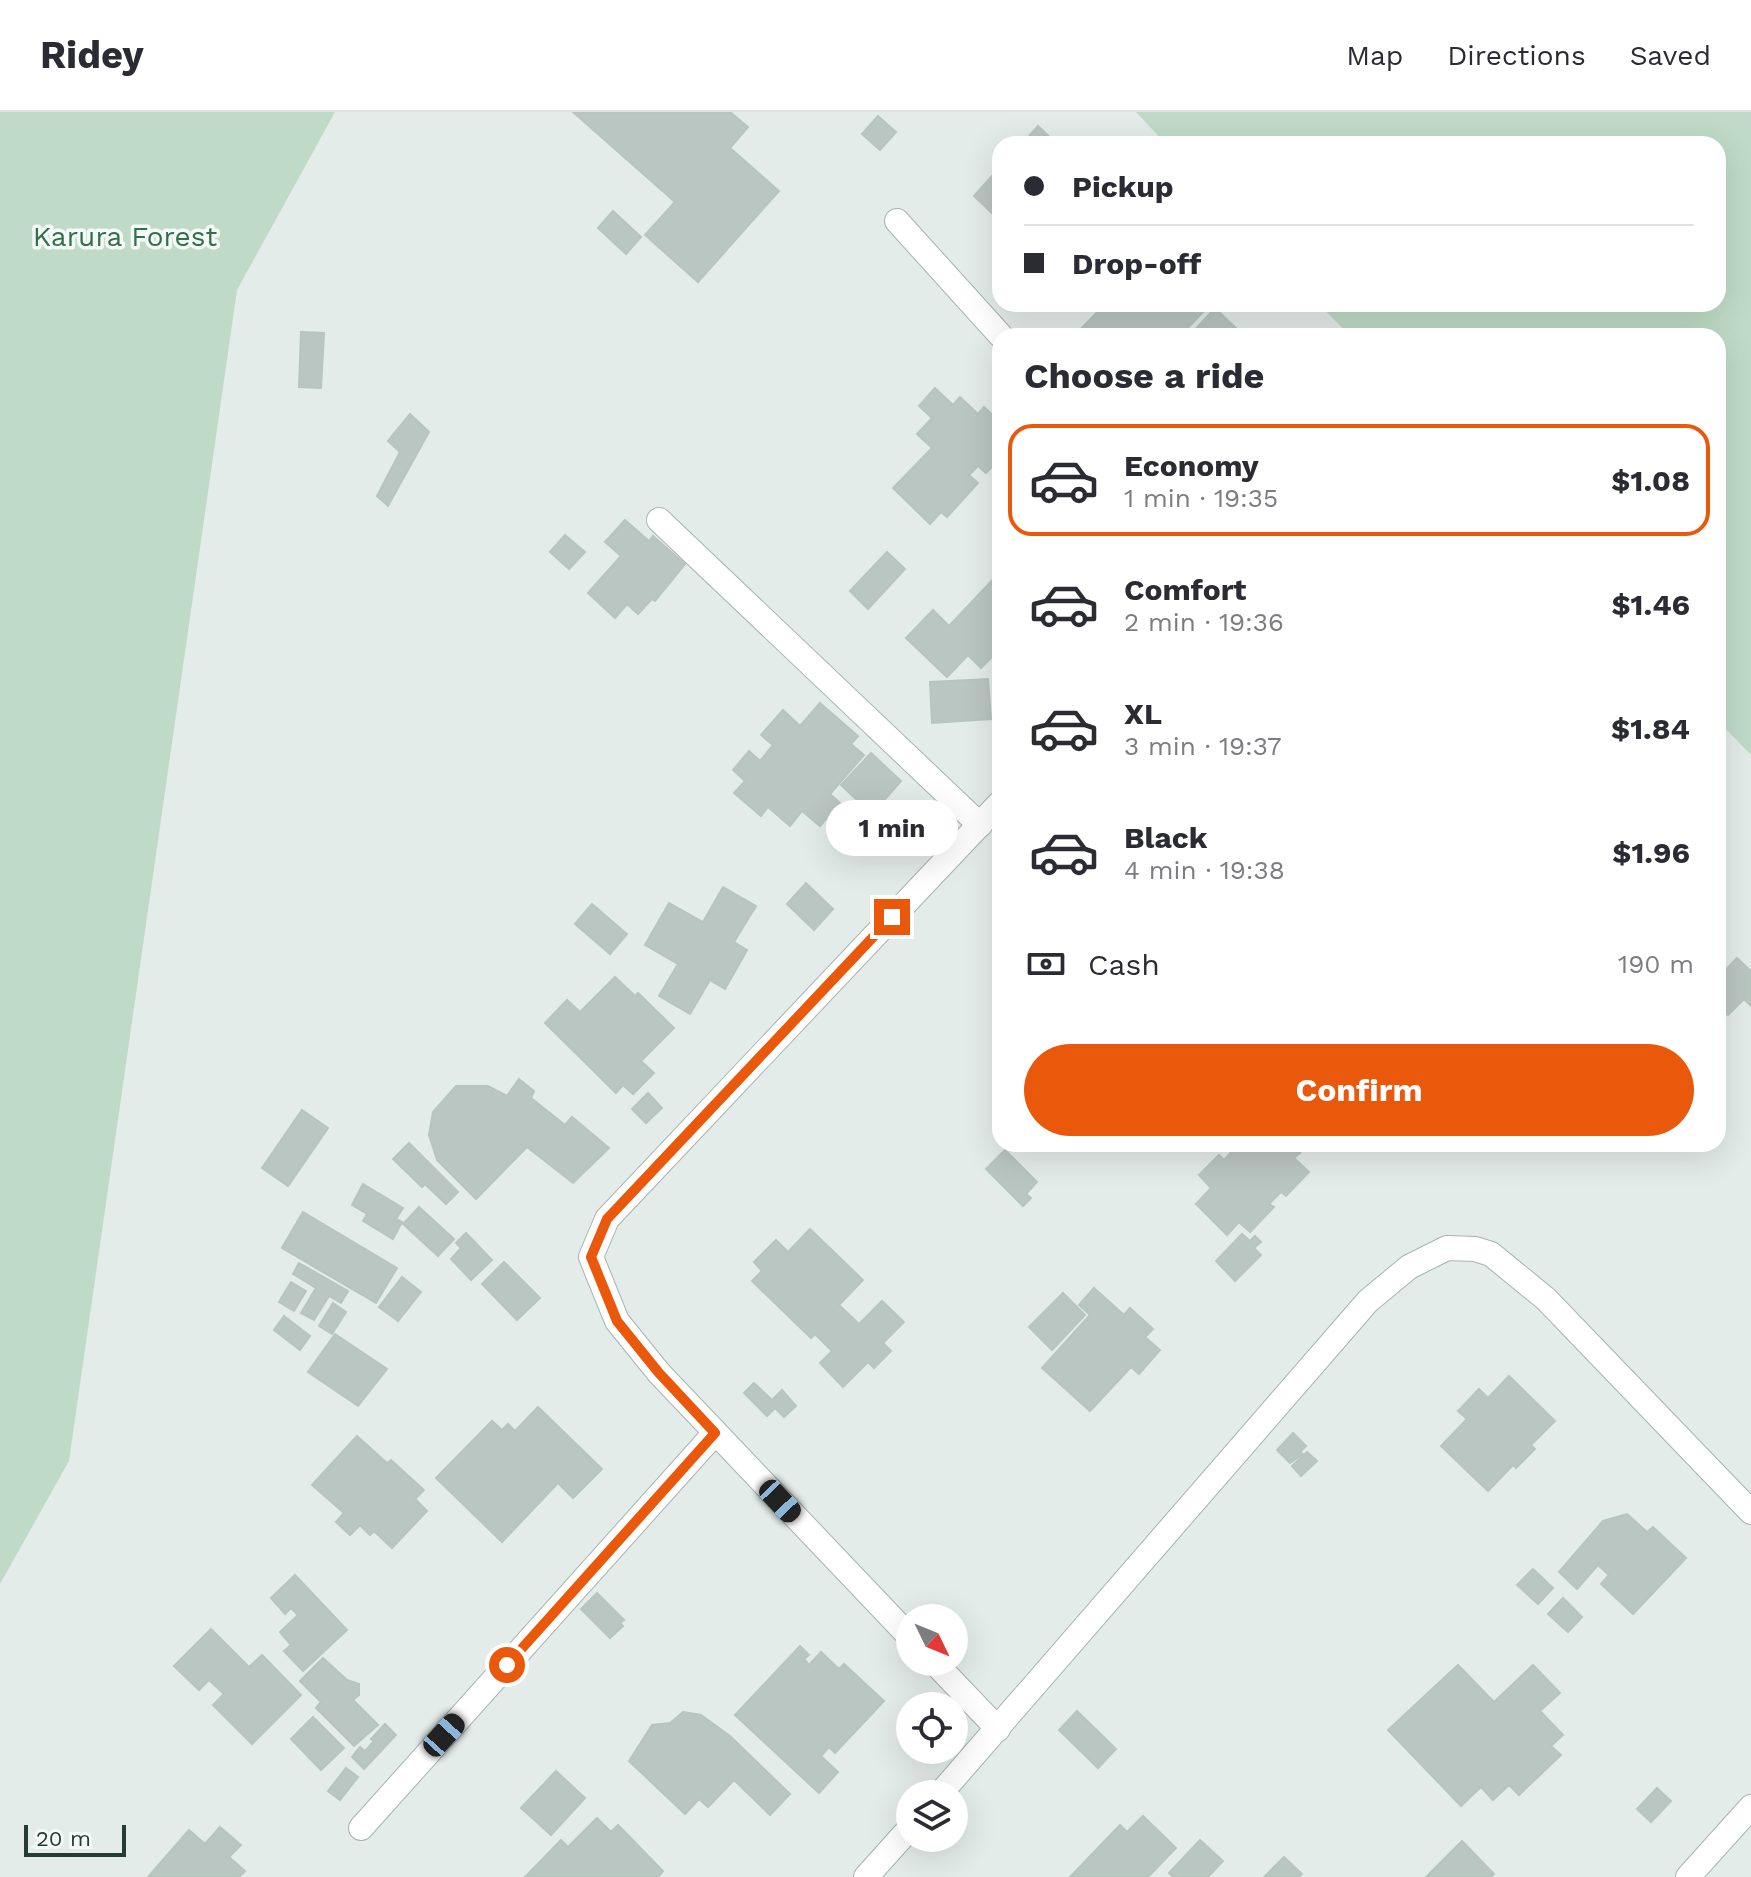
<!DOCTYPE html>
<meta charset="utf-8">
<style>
:root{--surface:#fff;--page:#f7f7f7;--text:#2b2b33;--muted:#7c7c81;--line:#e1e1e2;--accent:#ea580c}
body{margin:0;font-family:"Work Sans",sans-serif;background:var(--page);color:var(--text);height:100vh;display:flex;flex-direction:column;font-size:30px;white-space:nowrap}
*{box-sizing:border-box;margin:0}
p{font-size:26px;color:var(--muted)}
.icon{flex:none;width:44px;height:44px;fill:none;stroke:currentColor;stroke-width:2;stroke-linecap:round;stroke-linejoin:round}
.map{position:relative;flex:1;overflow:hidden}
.drawer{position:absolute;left:992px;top:216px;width:734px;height:824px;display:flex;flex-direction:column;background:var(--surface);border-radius:24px;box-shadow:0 8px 32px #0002}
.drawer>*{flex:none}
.top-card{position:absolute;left:992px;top:24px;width:734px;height:176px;border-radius:24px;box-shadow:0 8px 32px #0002;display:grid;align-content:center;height:176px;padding:0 32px;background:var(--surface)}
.needle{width:52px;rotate:133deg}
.tools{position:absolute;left:896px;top:1492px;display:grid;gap:16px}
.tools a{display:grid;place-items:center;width:72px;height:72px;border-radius:50%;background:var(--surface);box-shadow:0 8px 32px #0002;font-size:40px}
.scale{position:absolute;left:24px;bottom:20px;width:102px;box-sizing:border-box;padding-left:8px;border:4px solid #253c36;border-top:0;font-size:22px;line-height:28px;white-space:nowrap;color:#253c36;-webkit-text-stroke:6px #f4f9f7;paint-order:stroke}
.end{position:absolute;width:36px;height:36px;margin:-18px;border:10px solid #ea580c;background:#fff;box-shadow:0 0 0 4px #fff}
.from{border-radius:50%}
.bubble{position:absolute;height:56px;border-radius:28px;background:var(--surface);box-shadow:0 8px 32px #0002;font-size:26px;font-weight:700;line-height:56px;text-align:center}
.car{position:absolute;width:24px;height:48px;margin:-24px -12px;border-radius:10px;box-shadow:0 0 6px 2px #0007;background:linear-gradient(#222 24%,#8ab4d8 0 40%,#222 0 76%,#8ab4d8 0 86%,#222 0)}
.top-card b{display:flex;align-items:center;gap:28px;height:76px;font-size:30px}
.top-card b+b{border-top:2px solid var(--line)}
.top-card i{width:20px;height:20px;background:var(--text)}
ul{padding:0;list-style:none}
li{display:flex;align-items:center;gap:24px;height:112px;margin:0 16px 12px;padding:0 16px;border:4px solid transparent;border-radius:24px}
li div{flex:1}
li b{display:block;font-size:30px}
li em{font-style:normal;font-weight:700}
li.on{border-color:var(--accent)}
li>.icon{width:72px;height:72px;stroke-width:1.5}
h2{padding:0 32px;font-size:36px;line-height:96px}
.pay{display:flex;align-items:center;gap:20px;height:88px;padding:0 32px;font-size:30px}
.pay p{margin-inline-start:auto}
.action{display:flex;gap:16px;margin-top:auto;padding:16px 32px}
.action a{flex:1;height:92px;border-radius:48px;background:var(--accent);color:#fff;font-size:32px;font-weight:700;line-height:92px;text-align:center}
header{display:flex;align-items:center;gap:48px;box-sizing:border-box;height:112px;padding:0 40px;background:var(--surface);border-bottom:2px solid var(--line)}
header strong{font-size:38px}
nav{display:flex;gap:44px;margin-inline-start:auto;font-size:28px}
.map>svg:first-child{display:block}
</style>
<header>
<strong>Ridey</strong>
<nav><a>Map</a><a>Directions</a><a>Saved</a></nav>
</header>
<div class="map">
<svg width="1751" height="1765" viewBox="0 0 1751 1765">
<rect width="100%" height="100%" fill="#e4ece9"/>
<g fill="#bfdbc7">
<polygon points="0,0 335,0 237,178 69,1349 0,1472"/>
<polygon points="1136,0 1751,0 1751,643 1718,609 1718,224 1350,224 1319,192 1718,192 1718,32 1166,32"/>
</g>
<g fill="#bac6c2" stroke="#b7c5bf" stroke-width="2">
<polygon points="573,0 730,0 748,15 730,36 779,79 698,170 645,123 675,90"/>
<polygon points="878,4 896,20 880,38 862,22"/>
<polygon points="1038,14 1057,32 1022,32"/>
<polygon points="1000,55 1000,101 998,99 994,103 974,84"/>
<polygon points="613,99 641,125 626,142 598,116"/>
<polygon points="1105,192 1205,192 1208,195 1180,224 1084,224 1079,219"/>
<polygon points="1215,196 1244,224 1191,222"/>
<polygon points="301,220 324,221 321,276 299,275"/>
<polygon points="935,276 953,293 960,285 978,302 984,295 997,307 993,311 1000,318 1000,346 986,361 978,354 969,363 978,371 947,405 941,400 930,412 893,376 932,336 917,322 932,306 919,294"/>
<polygon points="410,302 429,320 388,394 377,384 400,340 388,329"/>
<polygon points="625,408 649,429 653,424 685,452 655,489 652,487 638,502 627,492 615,506 588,481 621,444 605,430"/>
<polygon points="565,423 585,440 569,457 550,440"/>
<polygon points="887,440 905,457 868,497 850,479"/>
<polygon points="1000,460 1000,546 995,542 981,556 968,543 947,565 906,526 933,498 949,514"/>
<polygon points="988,567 991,607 932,611 930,570"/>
<polygon points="820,591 858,624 851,632 864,643 830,682 840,691 820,714 802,699 790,714 768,695 761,704 734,681 745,669 733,658 749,639 760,649 773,633 761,623 783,598 800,614"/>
<polygon points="871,641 901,669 872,702 841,673"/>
<polygon points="806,771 833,797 814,818 787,792"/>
<polygon points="723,775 756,794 734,830 747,838 725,877 710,868 690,902 659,884 678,852 645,833 669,791 703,810"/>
<polygon points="592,792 627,822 610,842 575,812"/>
<polygon points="1737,846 1751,859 1751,894 1744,887 1728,903 1718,893 1718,866"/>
<polygon points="615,865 635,884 638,881 674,916 641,949 654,961 633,982 623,973 616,981 545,911 567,888 580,900"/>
<polygon points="519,967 534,979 531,986 565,1013 572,1005 609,1036 573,1071 527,1035 476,1087 437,1048 429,1023 433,1000 456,974 488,974 507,984"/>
<polygon points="648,981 662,996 646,1011 632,997"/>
<polygon points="302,998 328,1016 288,1074 262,1056"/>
<polygon points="409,1031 458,1080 446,1092 425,1072 422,1075 393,1047"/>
<polygon points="1235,1032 1291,1032 1300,1041 1294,1046 1309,1060 1286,1084 1281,1080 1269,1092 1274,1095 1250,1120 1239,1110 1227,1123 1196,1092 1211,1076 1199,1063 1219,1043 1224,1048 1237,1034"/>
<polygon points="1005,1038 1037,1070 1026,1082 1031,1086 1023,1094 986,1057"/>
<polygon points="363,1072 403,1096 396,1107 402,1110 393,1127 363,1109 367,1102 352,1093"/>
<polygon points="419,1095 454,1127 438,1144 403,1112"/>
<polygon points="303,1100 397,1156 376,1191 282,1136"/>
<polygon points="810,1117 863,1168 839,1193 859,1212 882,1189 904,1210 883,1231 891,1239 874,1256 868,1250 843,1275 820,1251 832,1239 815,1222 811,1226 752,1169 762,1159 754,1150 776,1128 788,1140"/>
<polygon points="466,1121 492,1148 471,1168 451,1147 461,1136 456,1131"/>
<polygon points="1242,1122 1250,1129 1255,1124 1261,1130 1254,1136 1261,1143 1235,1169 1216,1149"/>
<polygon points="504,1150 540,1186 517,1208 482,1172"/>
<polygon points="299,1151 348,1179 341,1191 329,1184 314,1208 301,1201 316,1176 293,1162"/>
<polygon points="402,1165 421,1180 398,1209 379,1195"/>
<polygon points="291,1170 306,1179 294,1199 279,1190"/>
<polygon points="1094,1176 1124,1203 1130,1196 1153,1217 1145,1225 1160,1238 1139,1262 1131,1255 1090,1299 1042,1256 1090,1203 1079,1193"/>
<polygon points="1063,1181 1085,1203 1052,1238 1029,1215"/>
<polygon points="333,1191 346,1200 332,1222 319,1214"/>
<polygon points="284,1204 310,1224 300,1238 274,1218"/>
<polygon points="335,1222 387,1257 358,1294 308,1260"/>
<polygon points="1509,1264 1555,1309 1531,1333 1535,1337 1516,1356 1513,1353 1488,1379 1441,1334 1467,1307 1458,1299 1479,1277 1488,1286"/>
<polygon points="754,1271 772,1288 782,1278 796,1294 784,1305 775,1296 767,1304 744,1281"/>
<polygon points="538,1295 602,1357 573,1386 558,1371 502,1430 436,1366 492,1309 502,1318 508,1312 515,1319"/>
<polygon points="1293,1321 1306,1334 1300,1340 1303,1342 1290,1351 1277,1338"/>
<polygon points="357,1324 387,1351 391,1348 424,1378 415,1387 427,1399 392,1436 374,1419 370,1423 360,1413 350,1423 336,1410 344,1401 312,1373"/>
<polygon points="1307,1340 1317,1349 1301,1364 1292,1354"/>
<polygon points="1627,1402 1647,1420 1653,1415 1686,1446 1633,1502 1601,1472 1609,1463 1598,1453 1577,1477 1559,1460 1603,1409"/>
<polygon points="1533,1457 1553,1476 1538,1492 1517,1473"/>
<polygon points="295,1463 347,1518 303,1559 284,1539 291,1533 280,1520 298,1503 291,1496 285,1502 271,1486"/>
<polygon points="597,1481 624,1508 620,1511 623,1514 610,1526 581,1497"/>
<polygon points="1563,1486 1582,1505 1568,1520 1548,1502"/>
<polygon points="211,1517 249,1555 262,1543 301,1583 252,1632 213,1593 224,1582 209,1568 199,1578 174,1554"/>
<polygon points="800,1534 809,1543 804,1547 809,1553 821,1540 839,1557 844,1552 884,1589 835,1641 829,1635 821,1644 838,1660 819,1681 735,1603"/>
<polygon points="323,1546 347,1568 359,1572 359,1583 353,1588 378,1613 354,1634 316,1596 321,1590 300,1569"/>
<polygon points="1458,1553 1494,1590 1533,1553 1560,1581 1540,1599 1563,1623 1551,1634 1561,1643 1519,1683 1509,1673 1493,1688 1481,1675 1461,1694 1388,1618"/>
<polygon points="1077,1599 1116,1637 1098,1656 1059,1618"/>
<polygon points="683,1600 701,1603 730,1624 790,1682 770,1703 734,1668 708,1695 699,1687 685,1702 629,1649 652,1613 670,1611"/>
<polygon points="313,1605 344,1636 321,1658 291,1627"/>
<polygon points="385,1612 396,1623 364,1657 352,1645 360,1635 365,1639 374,1629 371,1627"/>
<polygon points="346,1656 358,1665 340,1688 328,1679"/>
<polygon points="556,1659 585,1686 551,1723 521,1696"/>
<polygon points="1657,1676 1671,1689 1651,1710 1637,1697"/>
<polygon points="1143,1704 1176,1736 1148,1765 1070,1765 1120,1713 1127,1720"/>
<polygon points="597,1706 611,1720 618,1713 663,1759 658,1765 525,1765 561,1728 568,1735"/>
<polygon points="220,1715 241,1733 229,1745 245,1759 239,1765 148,1765 189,1718 205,1732"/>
<polygon points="1200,1728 1223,1749 1208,1765 1173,1765 1169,1761"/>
<polygon points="1462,1729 1494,1762 1491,1765 1426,1765"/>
<polygon points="1284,1745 1302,1762 1299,1765 1264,1765"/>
</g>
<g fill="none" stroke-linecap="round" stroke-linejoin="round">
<defs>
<g id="minor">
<polyline points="897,109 1001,224"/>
<polyline points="659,408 980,713"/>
<polyline points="910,1525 659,1261 617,1209 591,1145 607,1107 1000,691"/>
<polyline points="934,1550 998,1617"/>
<polyline points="940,1682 1368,1189 1409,1155 1447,1136 1475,1137 1491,1142 1546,1187 1751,1400"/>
<polyline points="361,1716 715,1321"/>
<polyline points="866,1765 910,1716"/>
<polyline points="1688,1765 1751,1695"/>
</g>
</defs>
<use href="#minor" stroke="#a7b4b0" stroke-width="26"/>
<use href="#minor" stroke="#fff" stroke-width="24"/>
</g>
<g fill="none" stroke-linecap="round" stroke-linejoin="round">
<polyline stroke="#ea580c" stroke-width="10" points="507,1553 715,1321 659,1261 617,1209 591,1145 607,1107 892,805"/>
</g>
<g text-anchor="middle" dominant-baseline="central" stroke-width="7" stroke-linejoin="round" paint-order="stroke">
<g font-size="28" fill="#346e4b" stroke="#f4f9f7">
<text x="125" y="124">Karura Forest</text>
</g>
</g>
</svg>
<div class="tools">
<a><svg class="needle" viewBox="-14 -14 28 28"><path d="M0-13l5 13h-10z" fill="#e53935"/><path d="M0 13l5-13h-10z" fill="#7c7c81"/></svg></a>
<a><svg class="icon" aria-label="locate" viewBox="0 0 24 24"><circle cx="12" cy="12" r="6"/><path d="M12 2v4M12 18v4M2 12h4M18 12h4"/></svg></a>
<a><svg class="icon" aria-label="layers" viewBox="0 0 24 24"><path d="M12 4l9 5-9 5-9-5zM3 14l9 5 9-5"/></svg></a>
</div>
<div class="scale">20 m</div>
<i class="end from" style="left:507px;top:1553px"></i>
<i class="end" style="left:892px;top:805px"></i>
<div class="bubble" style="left:826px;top:688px;width:132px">1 min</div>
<i class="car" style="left:780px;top:1389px;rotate:137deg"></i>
<i class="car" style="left:444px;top:1623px;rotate:42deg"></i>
<div class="top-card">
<b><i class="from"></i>Pickup</b>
<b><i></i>Drop-off</b>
</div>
<section class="drawer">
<h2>Choose a ride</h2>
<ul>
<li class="on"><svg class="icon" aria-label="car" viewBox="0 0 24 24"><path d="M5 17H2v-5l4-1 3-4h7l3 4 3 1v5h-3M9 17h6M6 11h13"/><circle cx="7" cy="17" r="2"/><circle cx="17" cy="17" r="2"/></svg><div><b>Economy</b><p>1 min · 19:35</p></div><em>$1.08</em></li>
<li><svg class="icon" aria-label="car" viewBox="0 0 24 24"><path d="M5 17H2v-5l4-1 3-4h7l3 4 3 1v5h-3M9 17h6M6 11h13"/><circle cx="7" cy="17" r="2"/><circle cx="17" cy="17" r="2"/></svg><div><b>Comfort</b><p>2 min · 19:36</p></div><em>$1.46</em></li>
<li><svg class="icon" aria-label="car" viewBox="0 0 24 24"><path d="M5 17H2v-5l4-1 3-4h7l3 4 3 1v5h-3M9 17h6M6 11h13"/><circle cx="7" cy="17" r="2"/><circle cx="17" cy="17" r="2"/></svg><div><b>XL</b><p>3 min · 19:37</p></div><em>$1.84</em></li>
<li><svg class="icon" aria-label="car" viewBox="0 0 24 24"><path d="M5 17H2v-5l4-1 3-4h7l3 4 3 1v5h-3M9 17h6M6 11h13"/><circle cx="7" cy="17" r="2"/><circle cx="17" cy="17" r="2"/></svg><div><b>Black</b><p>4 min · 19:38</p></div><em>$1.96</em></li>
</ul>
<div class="pay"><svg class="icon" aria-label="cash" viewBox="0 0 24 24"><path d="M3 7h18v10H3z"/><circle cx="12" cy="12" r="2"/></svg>Cash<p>190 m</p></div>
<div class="action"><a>Confirm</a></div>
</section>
</div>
